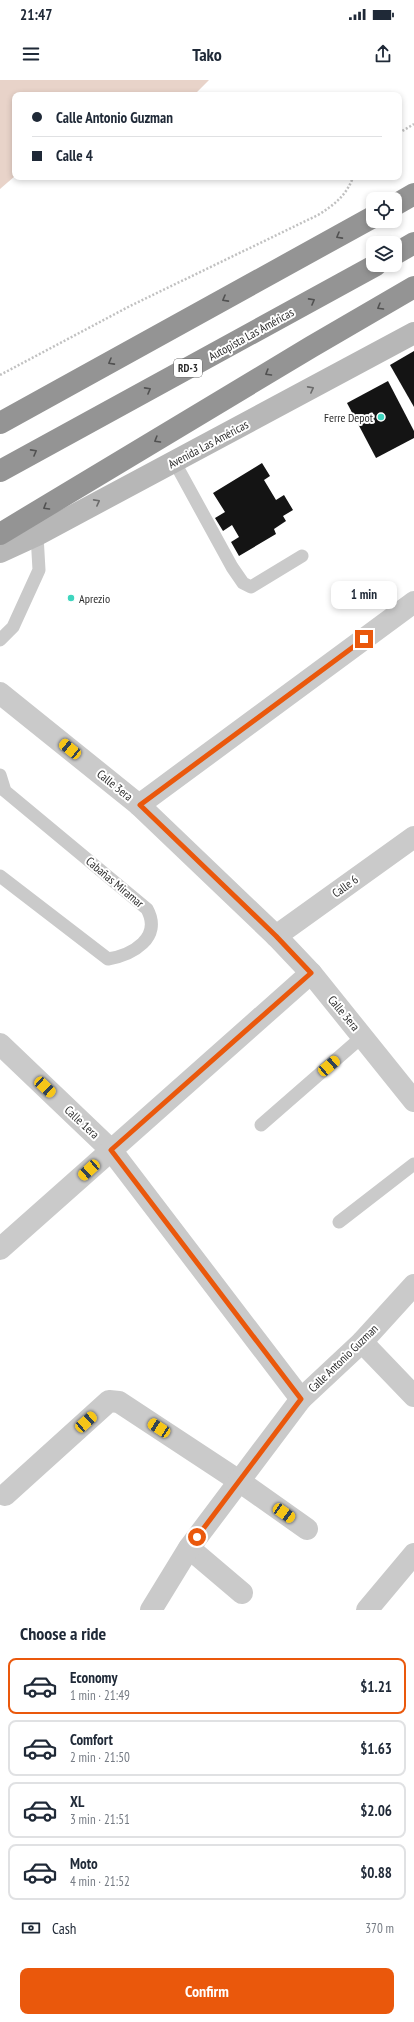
<!DOCTYPE html>
<meta charset="utf-8">
<style>
:root{--surface:#fff;--page:#f6f6f7;--text:#1f2937;--muted:#747a83;--line:#e0e1e3;--accent:#ea580c}
body{margin:0;font-family:"PT Sans Narrow",sans-serif;background:var(--page);color:var(--text);height:100vh;display:flex;flex-direction:column;font-size:15px;white-space:nowrap}
*{box-sizing:border-box;margin:0}
p{font-size:13px;color:var(--muted)}
.icon{flex:none;width:22px;height:22px;fill:none;stroke:currentColor;stroke-width:2;stroke-linecap:round;stroke-linejoin:round}
.map{position:relative;height:1530px;overflow:hidden}
.details{display:flex;flex-direction:column;background:var(--surface);flex:1}
.details>*{flex:none}
.banner{position:absolute;left:12px;top:12px;width:390px;height:88px;border-radius:8px;box-shadow:0 2px 6px #0003;display:grid;align-content:center;height:88px;padding:0 20px;background:var(--surface)}
.controls{position:absolute;left:366px;top:112px;display:grid;gap:8px}
.controls a{display:grid;place-items:center;width:36px;height:36px;border-radius:8px;background:var(--surface);box-shadow:0 2px 6px #0003;font-size:20px}
.end{position:absolute;width:18px;height:18px;margin:-9px;border:5px solid #ea580c;background:#fff;box-shadow:0 0 0 2px #fff}
.from{border-radius:50%}
.bubble{position:absolute;height:28px;border-radius:8px;background:var(--surface);box-shadow:0 2px 6px #0003;font-size:13px;font-weight:700;line-height:28px;text-align:center}
.car{position:absolute;width:12px;height:24px;margin:-12px -6px;border-radius:5px;box-shadow:0 0 3px 1px #0007;background:linear-gradient(#f5c518 24%,#345 0 40%,#f5c518 0 76%,#345 0 86%,#f5c518 0)}
.banner b{display:flex;align-items:center;gap:14px;height:38px;font-size:15px}
.banner b+b{border-top:1px solid var(--line)}
.banner i{width:10px;height:10px;background:var(--text)}
ul{padding:0;list-style:none}
li{display:flex;align-items:center;gap:12px;height:56px;margin:0 8px 6px;padding:0 12px;border:2px solid var(--line);border-radius:8px}
li div{flex:1}
li b{display:block;font-size:15px}
li em{font-style:normal;font-weight:700}
li.active{border-color:var(--accent)}
li>.icon{width:36px;height:36px;stroke-width:1.5}
h2{padding:0 20px;font-size:18px;line-height:48px}
.pay{display:flex;align-items:center;gap:10px;height:44px;padding:0 20px;font-size:15px}
.pay p{margin-inline-start:auto}
.cta{display:flex;gap:8px;margin-top:auto;padding:8px 20px}
.cta a{flex:1;height:46px;border-radius:8px;background:var(--accent);color:#fff;font-size:16px;font-weight:700;line-height:46px;text-align:center}
.status{display:flex;justify-content:space-between;align-items:center;height:28px;padding:0 20px;background:var(--surface);direction:ltr}
.status svg{height:11px;fill:currentColor}
header{display:flex;justify-content:space-between;align-items:center;height:52px;padding:0 20px;background:var(--surface);font-size:18px;font-weight:700}
.map>svg:first-child{display:block}
</style>
<div class="status"><b>21:47</b><svg viewBox="0 0 49 12"><path d="M0 12V9h3v3zM5 12V6h3v6zM10 12V3h3v9zM15 12V0h3v12zM26 1h20v11H26zM47 4h2v5h-2z"/></svg></div>
<header><svg class="icon" aria-label="menu" viewBox="0 0 24 24"><path d="M4 6h16M4 12h16M4 18h16"/></svg>Tako<svg class="icon" aria-label="share" viewBox="0 0 24 24"><path d="M12 15V3M7 8l5-5 5 5M5 13v7h14v-7"/></svg></header>
<div class="map">
<svg width="414" height="1530" viewBox="0 0 414 1530">
<rect width="100%" height="100%" fill="#fff"/>
<polygon fill="#e8d3c9" points="0,0 209,0 194,15 15,15 15,96 0,109"/>
<g fill="#141414">
<polygon points="414,271 414,327 390,285"/>
<polygon points="388,301 414,351 414,358 376,378 347,323"/>
<polygon points="262,383 270,396 264,400 276,420 284,415 293,430 283,436 286,441 274,449 276,454 239,476 231,462 239,457 232,445 223,451 215,438 225,432 213,413"/>
</g>
<g fill="none" stroke-linecap="round" stroke-linejoin="round">
<g stroke="#c1c1c1" stroke-width="2.5" stroke-dasharray="2 2" stroke-linecap="butt">
<polyline points="399,53 414,44"/>
<path d="M0,295l130,-69 188,-91c16,-10 29,-20 35,-38"/>
</g>
<g stroke="#cacaca" stroke-width="13">
<polyline points="174,381 232,487 243,503 251,507 302,476"/>
<polyline points="0,560 13,547 39,490 37,455"/>
<path d="M0,695l5,16 142,118c16,29 -15,46 -39,50l-108,-83"/>
<polyline points="261,1045 363,956"/>
<polyline points="339,1142 414,1084"/>
</g>
<g stroke="#cacaca" stroke-width="22">
<polyline points="0,613 139,725 276,856 311,893 414,1021"/>
<polyline points="139,725 414,522"/>
<polyline points="276,856 414,757"/>
<polyline points="0,964 111,1070 301,1319"/>
<polyline points="0,1169 311,893"/>
<polyline points="362,1262 414,1316"/>
<polyline points="5,1415 109,1321 119,1322 239,1401 307,1449"/>
<polyline points="189,1468 242,1513"/>
<polyline points="151,1530 189,1468 301,1319 362,1262 414,1205"/>
<polyline points="367,1530 414,1474"/>
</g>
<polyline stroke="#b7b7b7" stroke-width="22" points="0,472 37,455 414,253"/>
<g stroke="#949494" stroke-width="22">
<polyline points="395,125 414,114"/>
<polyline points="395,174 414,163"/>
<polyline points="0,343 373,137"/>
<polyline points="0,391 376,185"/>
<polyline points="0,454 311,267 414,207"/>
</g>
</g>
<defs><path id="oneway-chevron" d="M-2-3.5L2.5 0L-2 3.5" fill="none" stroke-width="1.6" stroke-linecap="round" stroke-linejoin="round"/></defs>
<g stroke="#515151">
<use href="#oneway-chevron" transform="translate(339 156) rotate(151)"/>
<use href="#oneway-chevron" transform="translate(225 219) rotate(151)"/>
<use href="#oneway-chevron" transform="translate(312 221) rotate(-29)"/>
<use href="#oneway-chevron" transform="translate(380 227) rotate(150)"/>
<use href="#oneway-chevron" transform="translate(111 282) rotate(151)"/>
<use href="#oneway-chevron" transform="translate(268 293) rotate(149)"/>
<use href="#oneway-chevron" transform="translate(148 310) rotate(-29)"/>
<use href="#oneway-chevron" transform="translate(157 360) rotate(149)"/>
<use href="#oneway-chevron" transform="translate(34 372) rotate(-29)"/>
<use href="#oneway-chevron" transform="translate(46 427) rotate(149)"/>
</g>
<g stroke="#6b6b6b">
<use href="#oneway-chevron" transform="translate(311 309) rotate(-28)"/>
<use href="#oneway-chevron" transform="translate(97 422) rotate(-28)"/>
</g>
<g fill="none" stroke-linecap="round" stroke-linejoin="round">
<polyline stroke="#ea580c" stroke-width="5" points="197,1457 301,1319 111,1070 311,893 276,856 140,725 364,559"/>
</g>
<g fill="#3ed5be" stroke="#fff" stroke-width="1.5">
<circle cx="381" cy="337" r="4"/>
<circle cx="71" cy="518" r="4"/>
</g>
<g text-anchor="middle" dominant-baseline="central" stroke-width="4" stroke-linejoin="round" paint-order="stroke">
<rect fill="#fff" stroke="#6c6c6c" stroke-width="1" x="174" y="279" width="28" height="18" rx="3"/>
<g font-size="11" font-weight="bold" fill="#2d2d2d">
<text x="188" y="288">RD-3</text>
</g>
<g font-size="12" fill="#2d2d2d" stroke="#fff">
<text transform="translate(251 254) rotate(-29)">Autopista Las Américas</text>
<text transform="translate(208 364) rotate(-28)">Avenida Las Américas</text>
<text transform="translate(115 705) rotate(39)">Calle 3era</text>
<text transform="translate(115 802) rotate(40)">Cabañas Miramar</text>
<text transform="translate(345 806) rotate(-36)">Calle 6</text>
<text transform="translate(344 933) rotate(50)">Calle 3era</text>
<text transform="translate(82 1042) rotate(43)">Calle 1era</text>
<text transform="translate(343 1278) rotate(-44)">Calle Antonio Guzman</text>
</g>
<g font-size="12" fill="#2d2d2d" stroke="#fff" text-anchor="end">
<text x="373" y="337">Ferre Depot</text>
<text x="79" y="518" text-anchor="start">Aprezio</text>
</g>
</g>
</svg>
<div class="controls">
<a><svg class="icon" aria-label="locate" viewBox="0 0 24 24"><circle cx="12" cy="12" r="6"/><path d="M12 2v4M12 18v4M2 12h4M18 12h4"/></svg></a>
<a><svg class="icon" aria-label="layers" viewBox="0 0 24 24"><path d="M12 4l9 5-9 5-9-5zM3 14l9 5 9-5"/></svg></a>
</div>
<i class="end from" style="left:197px;top:1457px"></i>
<i class="end" style="left:364px;top:559px"></i>
<div class="bubble" style="left:331px;top:501px;width:66px">1 min</div>
<i class="car" style="left:70px;top:669px;rotate:309deg"></i>
<i class="car" style="left:329px;top:986px;rotate:49deg"></i>
<i class="car" style="left:45px;top:1007px;rotate:133deg"></i>
<i class="car" style="left:89px;top:1090px;rotate:228deg"></i>
<i class="car" style="left:86px;top:1342px;rotate:48deg"></i>
<i class="car" style="left:159px;top:1348px;rotate:303deg"></i>
<i class="car" style="left:284px;top:1433px;rotate:125deg"></i>
<div class="banner">
<b><i class="from"></i>Calle Antonio Guzman</b>
<b><i></i>Calle 4</b>
</div>
</div>
<section class="details">
<h2>Choose a ride</h2>
<ul>
<li class="active"><svg class="icon" aria-label="car" viewBox="0 0 24 24"><path d="M5 17H2v-5l4-1 3-4h7l3 4 3 1v5h-3M9 17h6M6 11h13"/><circle cx="7" cy="17" r="2"/><circle cx="17" cy="17" r="2"/></svg><div><b>Economy</b><p>1 min · 21:49</p></div><em>$1.21</em></li>
<li><svg class="icon" aria-label="car" viewBox="0 0 24 24"><path d="M5 17H2v-5l4-1 3-4h7l3 4 3 1v5h-3M9 17h6M6 11h13"/><circle cx="7" cy="17" r="2"/><circle cx="17" cy="17" r="2"/></svg><div><b>Comfort</b><p>2 min · 21:50</p></div><em>$1.63</em></li>
<li><svg class="icon" aria-label="car" viewBox="0 0 24 24"><path d="M5 17H2v-5l4-1 3-4h7l3 4 3 1v5h-3M9 17h6M6 11h13"/><circle cx="7" cy="17" r="2"/><circle cx="17" cy="17" r="2"/></svg><div><b>XL</b><p>3 min · 21:51</p></div><em>$2.06</em></li>
<li><svg class="icon" aria-label="car" viewBox="0 0 24 24"><path d="M5 17H2v-5l4-1 3-4h7l3 4 3 1v5h-3M9 17h6M6 11h13"/><circle cx="7" cy="17" r="2"/><circle cx="17" cy="17" r="2"/></svg><div><b>Moto</b><p>4 min · 21:52</p></div><em>$0.88</em></li>
</ul>
<div class="pay"><svg class="icon" aria-label="cash" viewBox="0 0 24 24"><path d="M3 7h18v10H3z"/><circle cx="12" cy="12" r="2"/></svg>Cash<p>370 m</p></div>
<div class="cta"><a>Confirm</a></div>
</section>
